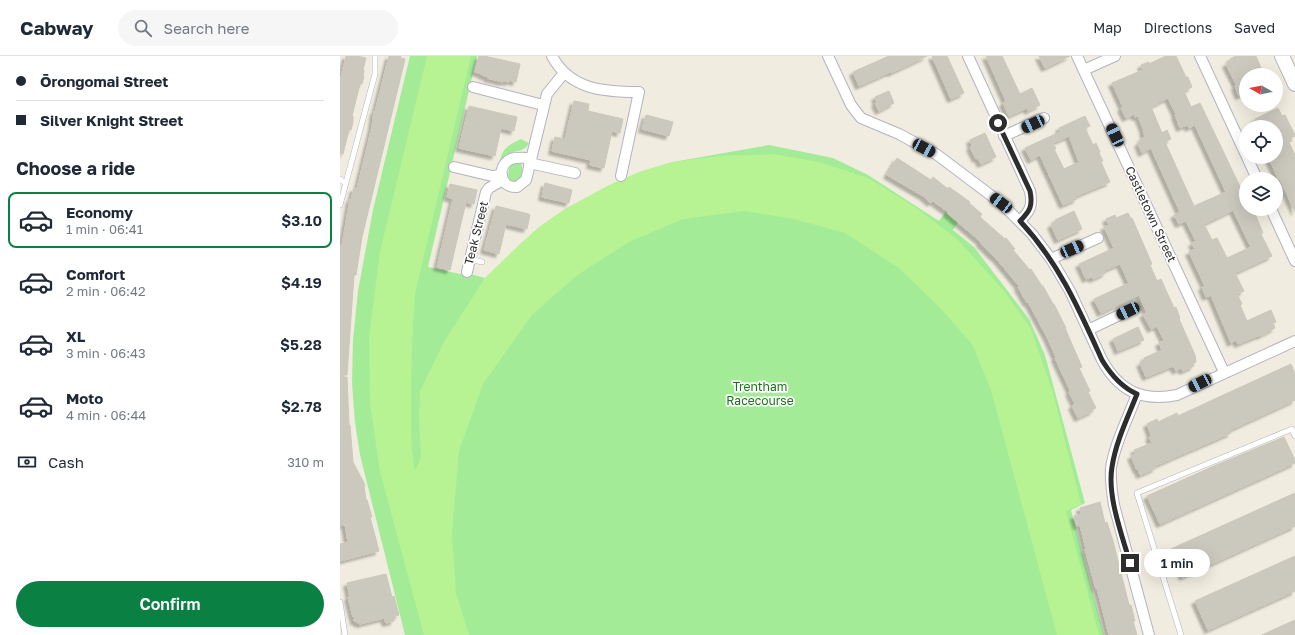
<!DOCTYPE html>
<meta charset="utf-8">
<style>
:root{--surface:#fff;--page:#f6f6f7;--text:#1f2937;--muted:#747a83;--line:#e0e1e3;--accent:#0b8043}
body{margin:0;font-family:"Golos Text",sans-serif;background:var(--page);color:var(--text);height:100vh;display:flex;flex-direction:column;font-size:15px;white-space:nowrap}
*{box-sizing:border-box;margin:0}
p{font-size:13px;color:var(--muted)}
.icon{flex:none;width:22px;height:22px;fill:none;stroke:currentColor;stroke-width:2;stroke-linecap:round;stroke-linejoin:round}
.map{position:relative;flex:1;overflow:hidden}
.drawer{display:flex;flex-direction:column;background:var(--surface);width:340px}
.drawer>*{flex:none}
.top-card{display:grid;align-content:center;height:88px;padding:0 16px;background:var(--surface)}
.needle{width:26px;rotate:279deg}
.controls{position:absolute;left:899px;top:12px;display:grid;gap:8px}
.controls a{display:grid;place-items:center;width:44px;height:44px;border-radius:50%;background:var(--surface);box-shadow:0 4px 16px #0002;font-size:20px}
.end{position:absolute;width:18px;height:18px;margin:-9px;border:5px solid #2d2d2d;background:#fff;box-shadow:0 0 0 2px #fff}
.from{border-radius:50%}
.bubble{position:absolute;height:28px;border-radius:14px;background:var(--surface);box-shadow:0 4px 16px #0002;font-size:13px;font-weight:600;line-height:28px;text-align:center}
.car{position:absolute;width:12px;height:24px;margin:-12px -6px;border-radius:5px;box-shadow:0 0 3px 1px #0007;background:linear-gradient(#222 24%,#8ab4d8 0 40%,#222 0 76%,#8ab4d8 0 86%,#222 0)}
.top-card b{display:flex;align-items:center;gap:14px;height:38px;font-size:15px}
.top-card b+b{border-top:1px solid var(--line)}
.top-card i{width:10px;height:10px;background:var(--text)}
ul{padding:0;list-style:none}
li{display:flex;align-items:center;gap:12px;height:56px;margin:0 8px 6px;padding:0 8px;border:2px solid transparent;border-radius:8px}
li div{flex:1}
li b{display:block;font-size:15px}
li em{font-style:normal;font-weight:600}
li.on{border-color:var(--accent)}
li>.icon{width:36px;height:36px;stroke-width:1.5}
h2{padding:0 16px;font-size:18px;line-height:48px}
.pay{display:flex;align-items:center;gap:10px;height:44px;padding:0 16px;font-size:15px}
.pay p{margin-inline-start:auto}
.primary-button{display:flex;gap:8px;margin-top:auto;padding:8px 16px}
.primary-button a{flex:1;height:46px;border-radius:24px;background:var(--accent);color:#fff;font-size:16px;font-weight:600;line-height:46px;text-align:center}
header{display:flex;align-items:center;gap:24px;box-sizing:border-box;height:56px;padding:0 20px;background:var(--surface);border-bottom:1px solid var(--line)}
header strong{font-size:19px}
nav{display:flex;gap:22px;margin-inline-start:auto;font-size:14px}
.search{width:280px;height:36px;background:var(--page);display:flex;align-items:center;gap:10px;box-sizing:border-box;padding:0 14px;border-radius:22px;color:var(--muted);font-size:15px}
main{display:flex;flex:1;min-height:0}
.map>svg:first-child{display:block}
</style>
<header>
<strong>Cabway</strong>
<div class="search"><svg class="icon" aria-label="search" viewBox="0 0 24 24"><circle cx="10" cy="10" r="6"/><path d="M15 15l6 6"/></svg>Search here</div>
<nav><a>Map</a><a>Directions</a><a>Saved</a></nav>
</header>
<main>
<section class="drawer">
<div class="top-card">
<b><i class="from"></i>Ōrongomai Street</b>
<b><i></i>Silver Knight Street</b>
</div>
<h2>Choose a ride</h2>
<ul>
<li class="on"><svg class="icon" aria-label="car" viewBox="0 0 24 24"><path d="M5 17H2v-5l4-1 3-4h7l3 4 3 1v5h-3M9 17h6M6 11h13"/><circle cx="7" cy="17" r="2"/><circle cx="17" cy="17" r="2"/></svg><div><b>Economy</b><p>1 min · 06:41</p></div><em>$3.10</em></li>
<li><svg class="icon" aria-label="car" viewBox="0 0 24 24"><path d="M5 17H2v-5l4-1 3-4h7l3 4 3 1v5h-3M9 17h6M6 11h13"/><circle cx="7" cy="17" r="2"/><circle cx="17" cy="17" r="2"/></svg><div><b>Comfort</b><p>2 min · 06:42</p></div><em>$4.19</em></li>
<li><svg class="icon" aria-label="car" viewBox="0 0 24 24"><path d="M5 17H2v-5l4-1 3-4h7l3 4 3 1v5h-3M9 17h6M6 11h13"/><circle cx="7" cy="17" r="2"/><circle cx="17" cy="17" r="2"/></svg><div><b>XL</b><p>3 min · 06:43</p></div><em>$5.28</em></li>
<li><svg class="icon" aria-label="car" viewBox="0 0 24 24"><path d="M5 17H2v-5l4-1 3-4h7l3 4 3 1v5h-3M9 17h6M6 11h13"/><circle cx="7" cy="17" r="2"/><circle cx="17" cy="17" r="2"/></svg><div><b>Moto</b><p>4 min · 06:44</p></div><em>$2.78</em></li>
</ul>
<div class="pay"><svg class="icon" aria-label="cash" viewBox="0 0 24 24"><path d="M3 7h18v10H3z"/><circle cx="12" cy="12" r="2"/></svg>Cash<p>310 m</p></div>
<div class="primary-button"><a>Confirm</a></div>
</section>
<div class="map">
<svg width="955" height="579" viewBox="0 0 955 579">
<defs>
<filter id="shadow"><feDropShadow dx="-3.5" dy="3.5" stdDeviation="1" flood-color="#0004"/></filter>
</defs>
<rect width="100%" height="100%" fill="#f0ecdf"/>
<g fill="#a3eb97">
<polygon points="70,0 137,0 88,211 120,218 130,218 145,222 198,172 225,153 297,117 333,106 429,89 493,102 528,119 599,165 607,154 620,163 613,174 634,191 689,263 705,299 745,447 731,454 764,579 65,579 20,399 15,367 12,327 13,284 18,235 33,154"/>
<path d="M181,83l8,4c-6,13 -22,3 -30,22 3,-16 7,-19 22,-26z"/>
<path d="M172,107h3l6,1c6,12 -6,26 -13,13l1,-10z"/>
</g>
<path fill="#b7f392" d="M87,0h44l-56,238c-3,39 -4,77 -4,116 0,21 0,41 4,61l6,-14 -2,-37 1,-29 25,-51 40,-62 35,-34 18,-16 27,-19 44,-24 30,-13 33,-10 49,-6 53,-2 45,8 49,16 47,29 43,33 46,51 27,38 22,64 28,111 -15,7 33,124h-42l-66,-245 -19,-46 -30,-34 -43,-42 -54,-35 -51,-14 -50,-8 -61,8 -54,23 -53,34 -44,39 -49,69 -24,67 -7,82 4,60 13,42h-45l-44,-163 -10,-69 -1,-66 11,-85z"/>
<g fill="#cbc8be" stroke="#ccc8b8" fill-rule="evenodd" filter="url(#shadow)">
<polygon points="6,0 17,0 26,2 23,14 24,14 23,20 24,20 22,28 20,28 12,60 13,60 13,66 11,74 9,74 3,98 0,98 0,26"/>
<polygon points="49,0 61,0 60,2 65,3 22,181 16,219 14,219 7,319 0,319 0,190 2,190 10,143 11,144 14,132 17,133 32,71 34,55 35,56"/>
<polygon points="139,0 144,0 180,8 176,26 169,24 169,26 164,25 163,26 147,22 148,21 142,19 142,18 135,16"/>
<polygon points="549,0 587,0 551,17 550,16 519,30 513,16"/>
<polygon points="592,0 607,0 624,37 611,43"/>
<polygon points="646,0 662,0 680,38 692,32 700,49 688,55 687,52 669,60 663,47 666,45"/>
<polygon points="699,0 730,0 705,12"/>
<path d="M826,0h10l10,21h2l4,10 -8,4 7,16 9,-4 46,96v10h7l10,24 -2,1 11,22 -37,17 9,18 -7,3 5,10 -2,1 7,16 24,-11 5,12 -3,1 2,5 -15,8v-1l-22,9 -2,-4 -5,3 -20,-48 -5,2 -4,-10 3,-1 -16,-34 6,-3 -3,-6 4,-2 -10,-20 -7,3 -5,-9 6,-3 -29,-64 -9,5 -4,-10 4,-2 -1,-2 4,-2 -2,-6h1l-6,-15 -3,1 -1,-3 -8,4 -5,-10 2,-1 -11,-24 31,-13 -2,-5 8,-3v2zM828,42l8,16 -1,1 5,13 7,-3 2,3 6,-3 31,67 -32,14 -29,-64 6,-3 -4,-9 -5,3 -11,-26zM893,154l18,37 -24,11 -10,-20 -5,2 -8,-16z"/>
<polygon points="896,0 916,0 924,19 906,19 906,37 899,40 895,30 897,30 886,8 891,5 890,3"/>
<polygon points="549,35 554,47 539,55 535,47 537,46 535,41"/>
<polygon points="234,45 249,48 248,55 283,63 280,77 272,75 264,112 250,109 251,104 212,95 215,81 225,83"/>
<polygon points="129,50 177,61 174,75 161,72 155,100 119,92"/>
<polygon points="938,52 942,60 945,59 955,79 955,80 950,82 952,85 949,86 955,99 955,156 940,123 939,124 928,101 936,101 936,71 918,71 915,63"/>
<polygon points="306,59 333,66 329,80 302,73"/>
<path d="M745,60l5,10 -5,2 8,17 3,-2 4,9 -1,1 4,8 -2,1 9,20 -34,14 1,3 -14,6 -23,-50 -9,5 -6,-12 35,-16 -1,-4zM729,80l10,26 -15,7 -10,-20h2l-3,-6z"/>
<polygon points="645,77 656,101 641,108 638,102 636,103 630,91 632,90 630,84"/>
<polygon points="557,102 591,124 593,121 608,133 609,131 630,146 629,147 642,158 640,161 665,183 666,182 675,193 673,194 690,214 691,213 702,230 703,230 713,248 714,248 726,272 725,272 742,311 739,312 750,335 748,336 756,352 753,353 753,355 738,362 732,350 735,348 729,336 731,336 715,302 716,301 707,281 688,246 687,247 678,231 679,230 655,201 654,201 640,187 641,186 607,157 608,156 593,145 591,147 583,140 547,119"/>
<polygon points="205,127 232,134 229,147 202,141"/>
<polygon points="110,128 137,134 134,148 126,146 110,214 97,211 113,143 107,141"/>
<polygon points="156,150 189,158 188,159 190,159 187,173 166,168 159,198 144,194"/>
<polygon points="734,155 742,173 718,184 711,169 716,166 715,164"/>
<polygon points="788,157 791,163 792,162 812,208 810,209 817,225 821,223 834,252 836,251 840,262 839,263 855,299 856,306 853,308 854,310 843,315 841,312 836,315 833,310 806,321 800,307 805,305 804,302 822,294 819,287 824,284 817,270 811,273 803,258 807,257 799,239 761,257 754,243 789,227 780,208 765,214 766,217 753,223 751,221 746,223 739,208 774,192 764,171 769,169 766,163 775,159 776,162"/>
<polygon points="798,271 804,284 778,295 773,283"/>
<polygon points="951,308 955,318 955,344 890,374 891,377 833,402 815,410 816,412 800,419 798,413 797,414 791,400 796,398 794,394 812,387 809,381 811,380 810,376 807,368 817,363 818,366 837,357 838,360"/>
<polygon points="0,321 7,321 9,369 10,369 13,406 25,429 24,430 26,444 27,444 32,461 30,461 39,495 0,505 0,488 8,486 5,468 0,470"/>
<polygon points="944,381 955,404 955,407 820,468 807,440 874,410"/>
<polygon points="955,437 955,470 843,521 831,493"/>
<polygon points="760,446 765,467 767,466 773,485 789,549 791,549 795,565 793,565 797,579 769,579 757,532 756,533 745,493 746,493 740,469 737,470 734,460 741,458 740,452"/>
<polygon points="955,500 955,535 868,574 855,545"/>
<polygon points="46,518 52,541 54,540 59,559 54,560 54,565 46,567 44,562 20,568 13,564 15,562 13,561 8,541 10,541 7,527"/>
<polygon points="955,564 955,579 922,579"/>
</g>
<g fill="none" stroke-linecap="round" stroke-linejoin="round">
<defs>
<g id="lane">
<polyline points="0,123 5,127"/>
<polyline points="0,149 35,18 35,0"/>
<polyline points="130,203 142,206"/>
<polyline points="0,546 5,579"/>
<polyline points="841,579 797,437 952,373 955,380"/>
</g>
<g id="street">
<path d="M212,0c18,34 52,36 87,36l-18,84"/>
<path d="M488,0l23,49 10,13 38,16 37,20 65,49 31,31 19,25 19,32 32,69c17,31 40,42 75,35l118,-54"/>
<path d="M628,0l62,135c3,15 0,20 -10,30"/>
<polyline points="737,0 884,316"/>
<polyline points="860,0 906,99"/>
<polyline points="744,14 775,0"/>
<polyline points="133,31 203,49"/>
<polyline points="664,80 704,62"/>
<polyline points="907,101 917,123"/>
<path d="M190,102c-6,0 -13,-1 -19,1 -15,7 -12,29 6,28l9,-7 21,-86 17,-21"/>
<polyline points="189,107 235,117"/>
<polyline points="114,111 152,120 162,119"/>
<polyline points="931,153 955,205"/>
<polyline points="711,203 758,182"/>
<polyline points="127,216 146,136 149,132 163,124"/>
<polyline points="748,274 788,255"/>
<path d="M797,338c-8,22 -23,51 -26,74 -1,13 1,25 3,37l35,130"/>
</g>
<polyline id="secondary" points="942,0 955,28"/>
</defs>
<use href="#lane" stroke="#b3b3c2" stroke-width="6"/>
<use href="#street" stroke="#b3b3c2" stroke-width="12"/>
<use href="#secondary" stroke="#b3b3c2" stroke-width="16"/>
<use href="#lane" stroke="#fff" stroke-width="5"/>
<use href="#street" stroke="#fff" stroke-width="10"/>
<use href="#secondary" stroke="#fff" stroke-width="14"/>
</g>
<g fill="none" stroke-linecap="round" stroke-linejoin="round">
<path stroke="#2d2d2d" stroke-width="5" d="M658,67l32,68c3,15 0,20 -10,30 39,42 59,88 82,139 9,15 19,27 35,34 -9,23 -21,47 -25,73 -5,29 10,68 18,96"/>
</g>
<g text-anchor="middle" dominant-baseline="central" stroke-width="3.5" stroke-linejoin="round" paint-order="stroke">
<g font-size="12" fill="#2d2d2d" stroke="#fff">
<text transform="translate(811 158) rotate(65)">Castletown Street</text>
<text transform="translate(136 177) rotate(-76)">Teak Street</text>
</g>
<g font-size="12" fill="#167314" stroke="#fff">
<text x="420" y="330">Trentham<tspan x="420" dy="14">Racecourse</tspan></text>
</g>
</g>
</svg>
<div class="controls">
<a><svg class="needle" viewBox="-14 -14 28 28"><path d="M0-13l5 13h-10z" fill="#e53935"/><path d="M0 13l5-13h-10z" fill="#747a83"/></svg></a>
<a><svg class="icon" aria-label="locate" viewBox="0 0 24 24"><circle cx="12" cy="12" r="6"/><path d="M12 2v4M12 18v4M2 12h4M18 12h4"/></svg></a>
<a><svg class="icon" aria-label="layers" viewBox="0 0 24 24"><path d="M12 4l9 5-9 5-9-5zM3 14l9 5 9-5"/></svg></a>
</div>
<i class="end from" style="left:658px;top:67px"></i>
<i class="end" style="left:790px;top:507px"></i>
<div class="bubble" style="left:804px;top:493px;width:66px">1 min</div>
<i class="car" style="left:693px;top:68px;rotate:245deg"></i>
<i class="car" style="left:775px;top:79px;rotate:335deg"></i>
<i class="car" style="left:584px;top:92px;rotate:118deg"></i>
<i class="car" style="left:661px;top:147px;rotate:307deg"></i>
<i class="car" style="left:732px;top:193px;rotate:66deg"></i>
<i class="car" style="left:788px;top:255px;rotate:245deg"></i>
<i class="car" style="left:860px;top:327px;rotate:244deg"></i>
</div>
</main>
